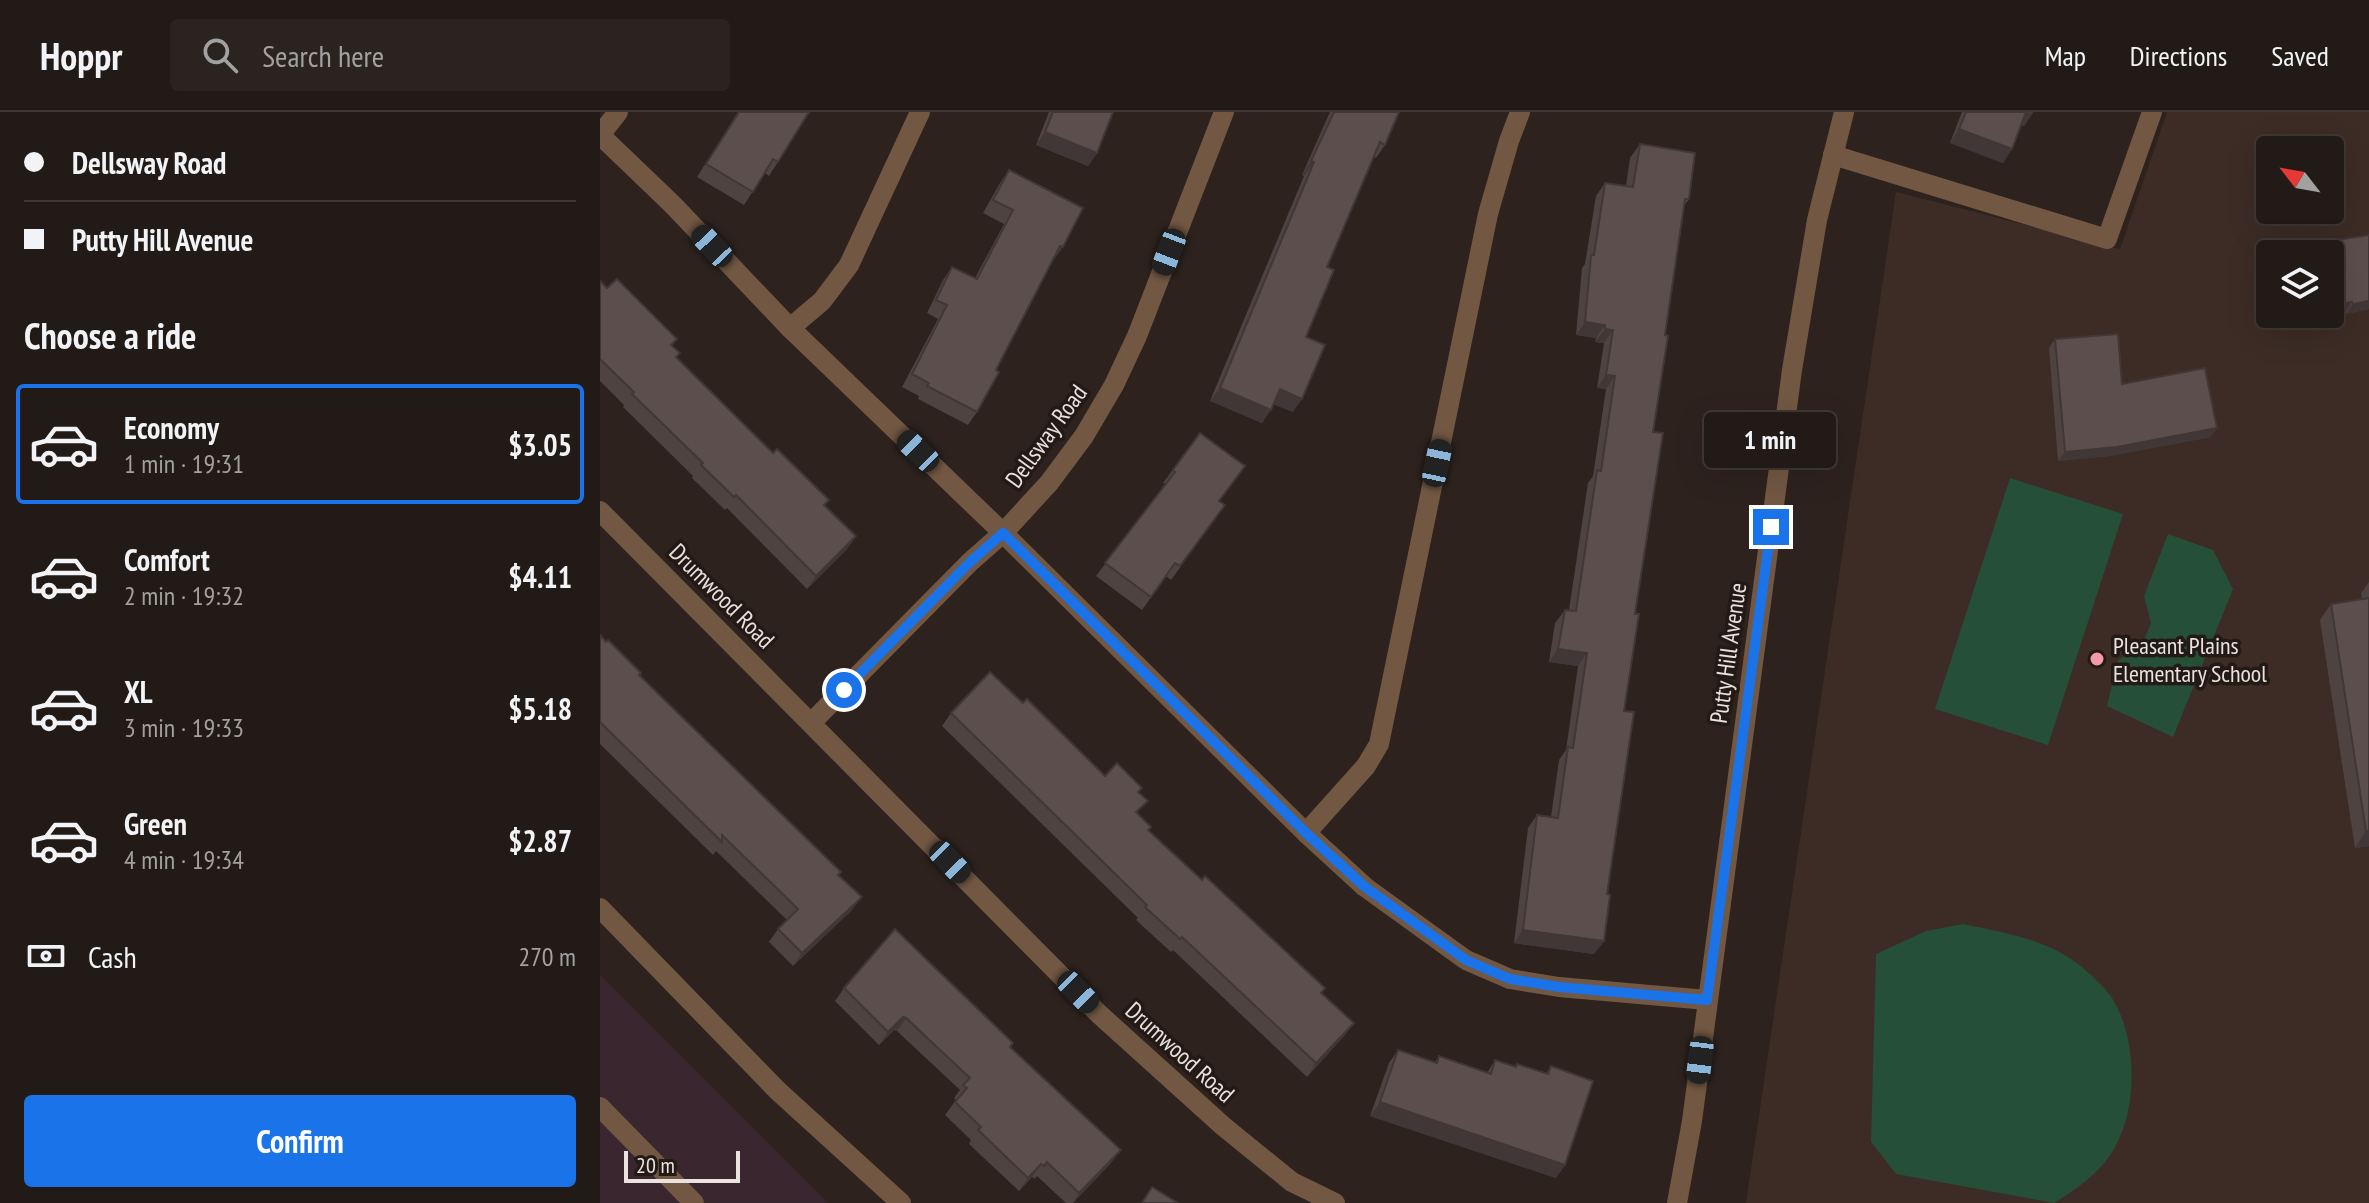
<!DOCTYPE html>
<meta charset="utf-8">
<style>
:root{--surface:#221a16;--page:#2a231f;--text:#f1f3f6;--muted:#a2a1a1;--line:#3f3835;--accent:#1a73e8}
body{margin:0;font-family:"PT Sans Narrow",sans-serif;background:var(--page);color:var(--text);height:100vh;display:flex;flex-direction:column;font-size:30px;white-space:nowrap}
*{box-sizing:border-box;margin:0}
p{font-size:26px;color:var(--muted)}
.icon{flex:none;width:44px;height:44px;fill:none;stroke:currentColor;stroke-width:2;stroke-linecap:round;stroke-linejoin:round}
.map{position:relative;flex:1;overflow:hidden}
.drawer{display:flex;flex-direction:column;background:var(--surface);width:600px}
.drawer>*{flex:none}
.banner{display:grid;align-content:center;height:176px;padding:0 24px;background:var(--surface)}
.needle{width:52px;rotate:301deg}
.controls{position:absolute;left:1656px;top:24px;display:grid;gap:16px}
.controls a{display:grid;place-items:center;width:88px;height:88px;border-radius:8px;background:var(--surface);box-shadow:0 8px 32px #0002,0 0 0 2px var(--line);font-size:40px}
.scale{position:absolute;left:24px;bottom:20px;width:116px;box-sizing:border-box;padding-left:8px;border:4px solid #e9e2df;border-top:0;font-size:22px;line-height:28px;white-space:nowrap;color:#e9e2df;-webkit-text-stroke:6px #231915;paint-order:stroke}
.end{position:absolute;width:36px;height:36px;margin:-18px;border:10px solid #1a73e8;background:#fff;box-shadow:0 0 0 4px #fff}
.from{border-radius:50%}
.bubble{position:absolute;height:56px;border-radius:8px;background:var(--surface);box-shadow:0 8px 32px #0002,0 0 0 2px var(--line);font-size:26px;font-weight:800;line-height:56px;text-align:center}
.car{position:absolute;width:24px;height:48px;margin:-24px -12px;border-radius:10px;box-shadow:0 0 6px 2px #0007;background:linear-gradient(#222 24%,#8ab4d8 0 40%,#222 0 76%,#8ab4d8 0 86%,#222 0)}
.banner b{display:flex;align-items:center;gap:28px;height:76px;font-size:30px}
.banner b+b{border-top:2px solid var(--line)}
.banner i{width:20px;height:20px;background:var(--text)}
ul{padding:0;list-style:none}
li{display:flex;align-items:center;gap:24px;height:120px;margin:0 16px 12px;padding:0 8px;border:4px solid transparent;border-radius:8px}
li div{flex:1}
li b{display:block;font-size:30px}
li em{font-style:normal;font-weight:800}
li.on{border-color:var(--accent)}
li>.icon{width:72px;height:72px;stroke-width:1.5}
h2{padding:0 24px;font-size:36px;line-height:96px}
.pay{display:flex;align-items:center;gap:20px;height:88px;padding:0 24px;font-size:30px}
.pay p{margin-inline-start:auto}
.cta{display:flex;gap:16px;margin-top:auto;padding:16px 24px}
.cta a{flex:1;height:92px;border-radius:8px;background:var(--accent);color:#fff;font-size:32px;font-weight:800;line-height:92px;text-align:center}
header{display:flex;align-items:center;gap:48px;box-sizing:border-box;height:112px;padding:0 40px;background:var(--surface);border-bottom:2px solid var(--line)}
header strong{font-size:38px}
nav{display:flex;gap:44px;margin-inline-start:auto;font-size:28px}
.search{width:560px;height:72px;background:var(--page);display:flex;align-items:center;gap:20px;box-sizing:border-box;padding:0 28px;border-radius:8px;color:var(--muted);font-size:30px}
main{display:flex;flex:1;min-height:0}
.map>svg:first-child{display:block}
</style>
<header>
<strong>Hoppr</strong>
<div class="search"><svg class="icon" aria-label="search" viewBox="0 0 24 24"><circle cx="10" cy="10" r="6"/><path d="M15 15l6 6"/></svg>Search here</div>
<nav><a>Map</a><a>Directions</a><a>Saved</a></nav>
</header>
<main>
<section class="drawer">
<div class="banner">
<b><i class="from"></i>Dellsway Road</b>
<b><i></i>Putty Hill Avenue</b>
</div>
<h2>Choose a ride</h2>
<ul>
<li class="on"><svg class="icon" aria-label="car" viewBox="0 0 24 24"><path d="M5 17H2v-5l4-1 3-4h7l3 4 3 1v5h-3M9 17h6M6 11h13"/><circle cx="7" cy="17" r="2"/><circle cx="17" cy="17" r="2"/></svg><div><b>Economy</b><p>1 min · 19:31</p></div><em>$3.05</em></li>
<li><svg class="icon" aria-label="car" viewBox="0 0 24 24"><path d="M5 17H2v-5l4-1 3-4h7l3 4 3 1v5h-3M9 17h6M6 11h13"/><circle cx="7" cy="17" r="2"/><circle cx="17" cy="17" r="2"/></svg><div><b>Comfort</b><p>2 min · 19:32</p></div><em>$4.11</em></li>
<li><svg class="icon" aria-label="car" viewBox="0 0 24 24"><path d="M5 17H2v-5l4-1 3-4h7l3 4 3 1v5h-3M9 17h6M6 11h13"/><circle cx="7" cy="17" r="2"/><circle cx="17" cy="17" r="2"/></svg><div><b>XL</b><p>3 min · 19:33</p></div><em>$5.18</em></li>
<li><svg class="icon" aria-label="car" viewBox="0 0 24 24"><path d="M5 17H2v-5l4-1 3-4h7l3 4 3 1v5h-3M9 17h6M6 11h13"/><circle cx="7" cy="17" r="2"/><circle cx="17" cy="17" r="2"/></svg><div><b>Green</b><p>4 min · 19:34</p></div><em>$2.87</em></li>
</ul>
<div class="pay"><svg class="icon" aria-label="cash" viewBox="0 0 24 24"><path d="M3 7h18v10H3z"/><circle cx="12" cy="12" r="2"/></svg>Cash<p>270 m</p></div>
<div class="cta"><a>Confirm</a></div>
</section>
<div class="map">
<svg width="1769" height="1091" viewBox="0 0 1769 1091">
<rect width="100%" height="100%" fill="#2d221e"/>
<polygon fill="#39262e" points="0,863 228,1091 0,1091"/>
<path fill="#3c2c25" fill-rule="evenodd" d="M1567,0h202v1091h-623l150,-1011 224,57zM1670,38h60v60h-60zM1670,142h60v60h-60z"/>
<g fill="#254f36">
<polygon points="1410,366 1523,402 1448,633 1335,597"/>
<polygon points="1568,422 1613,438 1633,477 1573,625 1507,594 1518,548 1541,535 1551,511 1544,484"/>
<path d="M1363,812c38,8 83,15 115,40 10,8 27,23 34,34 25,40 26,106 4,147 -13,26 -38,43 -62,58l-158,-29 -25,-32 5,-188 50,-23z"/>
</g>
<g fill="none" stroke-linecap="round" stroke-linejoin="round">
<g stroke="#725843" stroke-width="20">
<polyline points="0,23 73,93 190,216 403,421 706,721 765,775 866,848 910,867 959,875 1107,888"/>
<polyline points="0,23 18,0"/>
<polyline points="1233,43 1507,127 1552,0"/>
<polyline points="190,216 222,189 249,153 320,0"/>
<polyline points="0,399 499,902 623,1014 692,1070 735,1091"/>
<polyline points="211,611 370,450 403,421 449,371 484,324 514,273 537,224 624,0"/>
<polyline points="706,721 766,654 779,632 888,102 909,29 920,0"/>
<polyline points="0,796 178,979 301,1091"/>
<polyline points="0,995 94,1091"/>
<polyline points="1077,1091 1092,1009 1192,258 1217,108 1244,0"/>
</g>
</g>
<g fill="#4f4342">
<polygon points="138,0 209,0 178,50 169,64 165,61 144,93 97,65"/>
<polygon points="449,0 513,0 497,41 488,54 436,33"/>
<polygon points="730,0 799,0 785,33 776,46 774,45 727,155 706,225 693,300 674,292 662,311 610,289 704,64 702,63"/>
<polygon points="1362,0 1433,0 1424,14 1421,13 1403,51 1350,31"/>
<polygon points="1040,32 1089,87 1084,94 1065,223 1053,320 1024,599 1004,829 994,842 914,831 928,716 937,703 951,705 959,648 966,638 978,554 949,550 955,511 965,498 969,498 988,371 993,364 1006,277 997,276 1004,231 995,230 996,226 976,223 982,156 985,152 996,84 1005,71 1026,74 1030,46"/>
<polygon points="409,58 453,149 452,148 396,258 377,300 368,313 318,287 319,284 302,275 338,207 327,201 343,168 352,155 375,166 404,112 383,101 400,71"/>
<polygon points="1769,123 1769,197 1746,202 1746,199 1730,201 1730,142 1671,142 1673,138"/>
<polygon points="1670,143 1670,171 1667,147"/>
<polygon points="0,169 7,176 77,227 72,234 80,241 77,246 256,424 247,437 207,477 127,396 125,398 92,366 93,364 23,295 24,293 0,269"/>
<polygon points="1674,202 1726,202 1675,209"/>
<polygon points="1455,227 1522,272 1611,325 1510,344 1458,349 1449,236"/>
<polygon points="600,321 620,390 625,393 571,468 566,464 542,498 496,464 566,372 563,371"/>
<polygon points="1769,470 1769,734 1755,736 1720,508 1731,492 1762,487 1761,481"/>
<polygon points="0,523 239,763 252,798 193,854 169,830 178,817 187,808 116,739 113,743 0,632"/>
<polygon points="423,591 505,664 539,680 538,702 551,715 548,719 754,911 744,924 707,965 573,838 571,840 536,808 538,806 342,614 351,601"/>
<polygon points="244,876 410,935 511,1051 473,1091 466,1091 437,1064 435,1067 432,1065 419,1079 369,1032 371,1028 345,1003 356,988 354,986 360,978 297,919 294,918 279,933 235,889"/>
<polygon points="798,938 835,950 839,944 887,961 895,948 915,955 917,952 946,962 951,954 965,1053 956,1066 770,1004 789,951"/>
</g>
<g fill="#403736">
<polygon points="1426,0 1433,1 1424,14 1418,12"/>
<polygon points="1359,17 1412,37 1403,51 1350,31"/>
<polygon points="445,20 497,41 488,54 436,33"/>
<polygon points="711,49 714,50 704,64 702,63"/>
<polygon points="460,134 463,135 453,149 450,148"/>
<polygon points="1769,189 1769,197 1746,202 1753,192"/>
<polygon points="1752,190 1746,199 1730,201 1730,193"/>
<polygon points="1680,202 1726,202 1675,209"/>
<polygon points="985,210 1005,213 996,226 976,223"/>
<polygon points="1005,217 1013,218 1004,231 995,230"/>
<polygon points="1006,263 1015,264 1006,277 997,276"/>
<polygon points="620,276 671,298 662,311 610,289"/>
<polygon points="680,277 702,287 693,300 670,291"/>
<polygon points="1617,316 1611,325 1510,344 1458,349 1465,340"/>
<polygon points="256,424 247,437 207,477 216,464"/>
<polygon points="958,537 987,541 978,554 949,550"/>
<polygon points="1766,719 1769,719 1769,734 1755,736"/>
<polygon points="262,785 252,798 193,854 202,841"/>
<polygon points="923,818 1004,829 994,842 914,831"/>
<polygon points="303,905 306,906 297,919 294,918 279,933 288,920"/>
<polygon points="754,911 744,924 707,965 716,951"/>
<polygon points="780,990 965,1053 956,1066 770,1004"/>
<polygon points="521,1038 511,1051 473,1091 479,1081"/>
<polygon points="441,1052 432,1065 419,1079 428,1066"/>
</g>
<g fill="#5c4e4d" stroke="#403736" stroke-width="2">
<polygon points="139,0 209,0 178,50 173,47 153,80 106,52"/>
<polygon points="453,0 513,0 497,41 445,20"/>
<polygon points="734,0 799,0 785,33 780,30 727,155 734,158 706,225 725,233 702,287 680,277 671,298 620,276 714,50 711,49"/>
<polygon points="1366,0 1426,0 1412,37 1359,17"/>
<polygon points="1040,32 1095,41 1089,87 1085,87 1065,223 1068,224 1053,320 1063,321 1035,502 1039,502 1024,599 1034,600 1007,782 1010,783 1004,829 923,818 937,703 958,706 968,635 973,636 987,541 958,537 965,498 976,499 997,358 1001,359 1015,264 1006,263 1013,218 1005,217 1005,213 985,210 991,143 994,143 1005,71 1033,75"/>
<polygon points="409,58 483,96 463,135 460,134 396,258 399,260 377,300 327,274 329,271 312,262 347,193 336,188 352,155 377,167 413,98 393,88"/>
<polygon points="1769,123 1769,189 1753,192 1752,190 1730,193 1730,142 1674,142 1673,138"/>
<polygon points="17,167 77,227 71,233 80,241 76,245 173,341 177,337 229,388 224,393 256,424 216,464 136,383 134,385 101,353 103,351 32,282 34,280 0,247 0,169 7,176"/>
<polygon points="1518,222 1522,272 1605,256 1617,316 1517,335 1465,340 1455,227"/>
<polygon points="600,321 645,354 619,389 625,393 580,454 575,451 551,485 505,451 575,360 573,358"/>
<polygon points="1769,486 1769,719 1766,719 1731,492"/>
<polygon points="0,523 6,530 8,528 41,561 39,563 241,760 238,763 262,785 202,841 178,817 198,797 122,723 122,730 0,610"/>
<polygon points="390,560 423,591 427,587 505,664 517,651 542,676 538,680 548,689 536,700 551,715 548,718 602,768 605,764 725,876 721,881 754,911 716,951 582,825 580,827 545,795 547,793 351,601"/>
<polygon points="295,817 413,931 410,935 521,1038 479,1081 447,1050 444,1054 441,1052 428,1066 378,1018 381,1015 355,990 367,976 363,973 370,966 306,906 303,905 288,920 244,876"/>
<polygon points="798,938 837,951 839,944 891,962 895,948 916,955 917,952 948,962 951,954 993,969 965,1053 780,990"/>
<polygon points="552,1075 578,1091 542,1091"/>
</g>
<g fill="none" stroke-linecap="round" stroke-linejoin="round">
<polyline stroke="#1a73e8" stroke-width="10" points="244,578 370,450 403,421 706,721 765,775 866,848 910,867 959,875 1107,888 1171,415"/>
</g>
<circle fill="#f39aa8" stroke="#231915" stroke-width="3" cx="1497" cy="547" r="8"/>
<g text-anchor="middle" dominant-baseline="central" stroke-width="7" stroke-linejoin="round" paint-order="stroke">
<g font-size="24" fill="#e9e2df" stroke="#231915">
<text transform="translate(446 324) rotate(-54)">Dellsway Road</text>
<text transform="translate(122 484) rotate(45)">Drumwood Road</text>
<text transform="translate(1128 541) rotate(-82)">Putty Hill Avenue</text>
<text transform="translate(580 940) rotate(42)">Drumwood Road</text>
</g>
<g font-size="24" fill="#e9e2df" stroke="#231915" text-anchor="start">
<text x="1513" y="533">Pleasant Plains<tspan x="1513" dy="28">Elementary School</tspan></text>
</g>
</g>
</svg>
<div class="controls">
<a><svg class="needle" viewBox="-14 -14 28 28"><path d="M0-13l5 13h-10z" fill="#e53935"/><path d="M0 13l5-13h-10z" fill="#a2a1a1"/></svg></a>
<a><svg class="icon" aria-label="layers" viewBox="0 0 24 24"><path d="M12 4l9 5-9 5-9-5zM3 14l9 5 9-5"/></svg></a>
</div>
<div class="scale">20 m</div>
<i class="end from" style="left:244px;top:578px"></i>
<i class="end" style="left:1171px;top:415px"></i>
<div class="bubble" style="left:1104px;top:300px;width:132px">1 min</div>
<i class="car" style="left:112px;top:134px;rotate:317deg"></i>
<i class="car" style="left:569px;top:140px;rotate:201deg"></i>
<i class="car" style="left:318px;top:339px;rotate:314deg"></i>
<i class="car" style="left:837px;top:351px;rotate:12deg"></i>
<i class="car" style="left:350px;top:750px;rotate:136deg"></i>
<i class="car" style="left:478px;top:880px;rotate:136deg"></i>
<i class="car" style="left:1100px;top:948px;rotate:187deg"></i>
</div>
</main>
